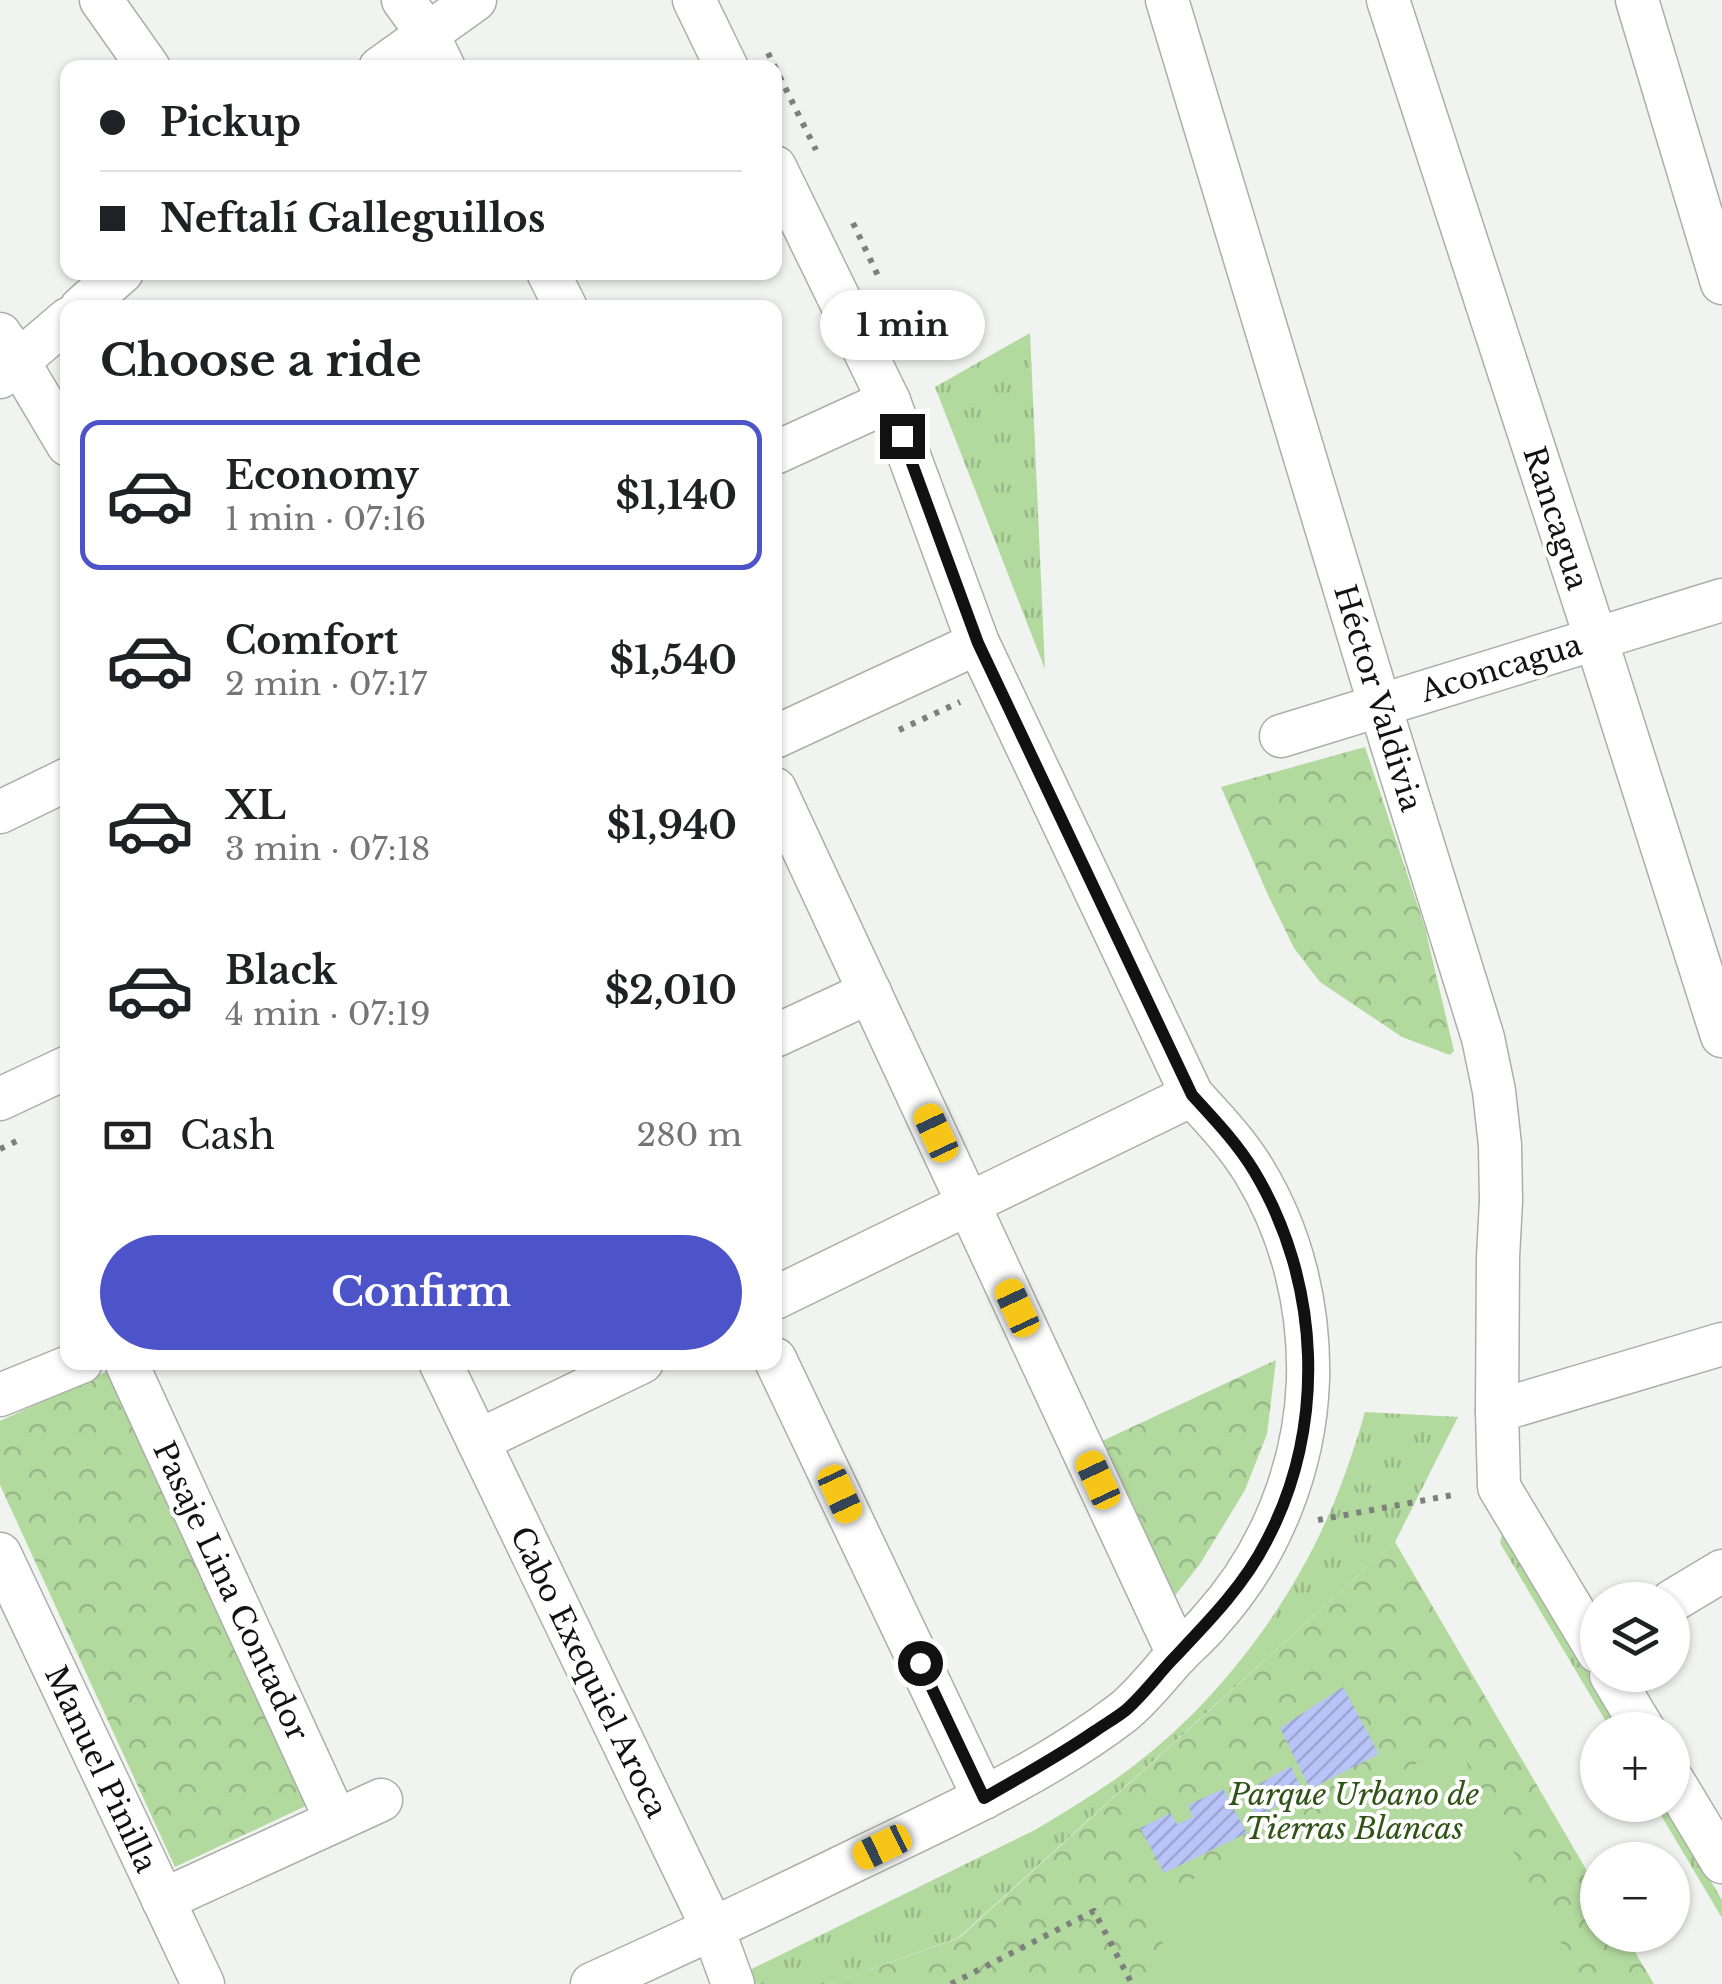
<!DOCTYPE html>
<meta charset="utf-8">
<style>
:root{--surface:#fff;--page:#f2f2f2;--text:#202124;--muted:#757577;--line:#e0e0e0;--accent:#4d53c9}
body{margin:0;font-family:"Libre Baskerville",serif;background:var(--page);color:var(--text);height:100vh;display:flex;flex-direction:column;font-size:38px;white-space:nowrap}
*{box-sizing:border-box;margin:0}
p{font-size:32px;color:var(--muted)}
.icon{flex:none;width:55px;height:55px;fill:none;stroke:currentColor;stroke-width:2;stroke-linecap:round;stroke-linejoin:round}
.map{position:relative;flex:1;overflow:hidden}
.details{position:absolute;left:60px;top:300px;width:722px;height:1070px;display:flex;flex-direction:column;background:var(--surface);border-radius:20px;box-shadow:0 2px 8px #0004}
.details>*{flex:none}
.banner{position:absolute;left:60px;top:60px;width:722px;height:220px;border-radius:20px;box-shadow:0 2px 8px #0004;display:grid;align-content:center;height:220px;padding:0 40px;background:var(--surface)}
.fabs{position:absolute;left:1580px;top:1582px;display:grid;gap:20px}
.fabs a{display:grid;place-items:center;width:110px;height:110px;border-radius:50%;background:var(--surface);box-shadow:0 2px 8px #0004;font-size:50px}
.end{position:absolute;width:45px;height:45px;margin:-22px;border:12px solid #101110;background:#fff;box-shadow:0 0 0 5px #fff}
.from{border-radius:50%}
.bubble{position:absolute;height:70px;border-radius:35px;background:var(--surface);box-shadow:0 2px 8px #0004;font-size:32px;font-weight:800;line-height:70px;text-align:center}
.car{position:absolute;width:30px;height:60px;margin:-30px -15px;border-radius:12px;box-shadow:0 0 8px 2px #0007;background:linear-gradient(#f5c518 24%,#345 0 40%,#f5c518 0 76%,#345 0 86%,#f5c518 0)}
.banner b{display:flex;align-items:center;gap:35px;height:95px;font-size:38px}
.banner b+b{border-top:2px solid var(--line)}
.banner i{width:25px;height:25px;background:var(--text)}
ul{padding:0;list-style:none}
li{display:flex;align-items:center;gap:30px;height:150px;margin:0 20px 15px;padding:0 20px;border:5px solid transparent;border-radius:20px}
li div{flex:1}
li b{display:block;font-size:38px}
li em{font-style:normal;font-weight:800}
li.on{border-color:var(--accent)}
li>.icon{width:90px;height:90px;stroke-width:1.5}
h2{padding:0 40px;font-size:45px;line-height:120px}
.pay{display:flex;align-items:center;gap:25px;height:110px;padding:0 40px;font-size:38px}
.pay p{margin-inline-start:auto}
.action{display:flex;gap:20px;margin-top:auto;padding:20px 40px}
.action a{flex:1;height:115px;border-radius:60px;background:var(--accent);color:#fff;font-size:40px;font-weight:800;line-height:115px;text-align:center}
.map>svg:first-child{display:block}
</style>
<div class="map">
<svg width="1722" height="1984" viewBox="0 0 1722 1984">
<defs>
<pattern id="grass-tufts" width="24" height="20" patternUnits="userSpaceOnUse" patternTransform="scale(2.5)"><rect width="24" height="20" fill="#b2d99e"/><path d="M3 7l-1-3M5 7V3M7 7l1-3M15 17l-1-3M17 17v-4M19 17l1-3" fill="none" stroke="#98b987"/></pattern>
<pattern id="park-crowns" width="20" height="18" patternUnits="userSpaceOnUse" patternTransform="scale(2.5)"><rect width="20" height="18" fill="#b2d99e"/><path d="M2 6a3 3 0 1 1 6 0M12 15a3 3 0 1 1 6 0" fill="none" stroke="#98b987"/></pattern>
<pattern id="building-hatch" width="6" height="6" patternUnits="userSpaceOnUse" patternTransform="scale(2.5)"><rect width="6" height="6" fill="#b8c3f7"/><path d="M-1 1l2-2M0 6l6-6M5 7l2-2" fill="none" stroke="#9da6d3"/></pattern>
</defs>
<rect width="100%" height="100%" fill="#f1f3f0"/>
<g fill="url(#grass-tufts)">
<polygon points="1030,333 1045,669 935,387"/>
<path d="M1365,1412l93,5 -63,125 -437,396 -129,46h-108l314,-154c30,-18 60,-36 89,-57 89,-65 162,-160 206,-261 14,-32 25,-66 35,-100z"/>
<polygon points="1502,1534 1506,1535 1622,1730 1611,1730 1500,1543"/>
<polygon points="1655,1805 1666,1805 1722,1900 1722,1918"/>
</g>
<g fill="url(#park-crowns)">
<polygon points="1365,747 1425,928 1454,1051 1450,1055 1402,1037 1320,982 1294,948 1268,895 1221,787"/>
<polygon points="1276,1360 1267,1434 1245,1490 1200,1564 1173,1598 1100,1442"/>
<polygon points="110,1370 310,1804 175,1867 0,1485 0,1421"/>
<polygon points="1395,1542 1597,1888 1598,1935 1625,1935 1654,1984 829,1984 959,1938"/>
</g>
<polygon fill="#b2d99e" points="1456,1743 1583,1984 1184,1984 1143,1905"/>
<g fill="url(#building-hatch)">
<polygon points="1343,1687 1379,1754 1310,1789 1280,1728"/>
<polygon points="1291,1766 1303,1792 1256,1817 1243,1793"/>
<polygon points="1223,1789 1247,1833 1164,1873 1140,1828 1170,1813 1177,1824 1193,1817 1188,1805"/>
</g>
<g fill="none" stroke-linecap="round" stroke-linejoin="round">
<defs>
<g id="street">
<polyline points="101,0 149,68"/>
<polyline points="403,0 427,33 444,68"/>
<polyline points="694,0 727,68"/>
<polyline points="1167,0 1380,706 1483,1038 1494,1091 1500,1145 1501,1201 1498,1257 1497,1411 1499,1487 1598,1652"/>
<polyline points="1388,0 1596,639 1722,1036"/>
<polyline points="1637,0 1722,283"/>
<polyline points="380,68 475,0"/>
<polyline points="548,272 566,308"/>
<polyline points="81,308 122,272"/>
<polyline points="0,334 18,361 68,445"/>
<polyline points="0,377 68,319"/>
<polyline points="775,453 889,401"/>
<polyline points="1281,736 1722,600"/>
<polyline points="775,737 978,643"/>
<polyline points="775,789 1178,1654"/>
<polyline points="0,812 68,779"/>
<polyline points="775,1036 870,992"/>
<polyline points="0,1099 68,1067"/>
<polyline points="775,1298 1192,1095"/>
<polyline points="775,1359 984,1798"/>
<polyline points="126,1362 336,1820"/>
<polyline points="440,1362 713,1929 733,1984"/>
<polyline points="0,1395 81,1362"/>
<polyline points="1497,1411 1722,1344"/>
<polyline points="478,1441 642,1362"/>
<polyline points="0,1554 203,1984"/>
<polyline points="1672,1601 1722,1571"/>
<polyline points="1611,1675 1644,1730"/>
<polyline points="1672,1779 1722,1862"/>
<polyline points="163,1900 381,1800"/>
<path d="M592,1984c89,-40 178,-82 266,-125 91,-44 184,-85 264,-146 19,-15 36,-37 52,-55 12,-13 26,-24 37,-38 59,-65 94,-152 97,-240 2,-73 -16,-147 -54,-209 -17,-28 -40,-52 -62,-76l-214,-452 -89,-242 -114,-234"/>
</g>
</defs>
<use href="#street" stroke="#acaeaa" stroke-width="45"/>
<g stroke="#7e807e" stroke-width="6" stroke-dasharray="5 8" stroke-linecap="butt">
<polyline points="768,53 816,150"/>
<polyline points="853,223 880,280"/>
<polyline points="899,730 960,702"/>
<polyline points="0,1149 21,1139"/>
<polyline points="1318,1520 1458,1494"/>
<polyline points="951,1984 1094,1911 1132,1984"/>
</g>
<use href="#street" stroke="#fff" stroke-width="42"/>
</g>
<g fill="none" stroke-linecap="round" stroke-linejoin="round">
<path stroke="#101110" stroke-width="12" d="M902,436l76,207 214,452c22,24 45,48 62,76 67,111 73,256 12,371 -23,45 -59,81 -94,118 -15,16 -29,35 -46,50 -10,8 -21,14 -31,21 -36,25 -73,45 -111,67l-64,-135"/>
</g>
<g text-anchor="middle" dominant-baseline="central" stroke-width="8" stroke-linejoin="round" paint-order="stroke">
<g font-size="30" fill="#101110" stroke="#fff">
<text transform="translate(1556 518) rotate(72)">Rancagua</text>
<text transform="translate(1501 668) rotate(-17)">Aconcagua</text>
<text transform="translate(1378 698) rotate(73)">Héctor Valdivia</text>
<text transform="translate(231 1591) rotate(65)">Pasaje Lina Contador</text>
<text transform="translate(589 1672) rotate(64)">Cabo Exequiel Aroca</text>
<text transform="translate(101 1769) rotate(65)">Manuel Pinilla</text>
</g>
<g font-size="30" font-style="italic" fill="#2f5416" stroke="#fff">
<text x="1354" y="1794">Parque Urbano de<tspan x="1354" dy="34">Tierras Blancas</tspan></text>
</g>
</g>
</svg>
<div class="fabs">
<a><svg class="icon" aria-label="layers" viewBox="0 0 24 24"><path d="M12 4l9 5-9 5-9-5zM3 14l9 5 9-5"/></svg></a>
<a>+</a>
<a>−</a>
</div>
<i class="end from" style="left:920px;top:1663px"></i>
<i class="end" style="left:902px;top:436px"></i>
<div class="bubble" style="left:820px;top:290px;width:165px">1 min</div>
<i class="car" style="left:936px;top:1133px;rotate:335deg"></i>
<i class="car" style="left:1017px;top:1308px;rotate:335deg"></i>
<i class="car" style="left:1098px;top:1480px;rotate:335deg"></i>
<i class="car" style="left:840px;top:1494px;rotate:155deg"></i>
<i class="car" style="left:882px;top:1847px;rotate:244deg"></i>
<div class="banner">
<b><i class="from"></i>Pickup</b>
<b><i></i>Neftalí Galleguillos</b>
</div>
<section class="details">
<h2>Choose a ride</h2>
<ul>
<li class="on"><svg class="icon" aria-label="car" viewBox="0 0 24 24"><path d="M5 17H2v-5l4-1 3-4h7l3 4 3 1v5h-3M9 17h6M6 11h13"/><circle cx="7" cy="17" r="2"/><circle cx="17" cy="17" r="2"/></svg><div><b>Economy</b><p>1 min · 07:16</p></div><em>$1,140</em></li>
<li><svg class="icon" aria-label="car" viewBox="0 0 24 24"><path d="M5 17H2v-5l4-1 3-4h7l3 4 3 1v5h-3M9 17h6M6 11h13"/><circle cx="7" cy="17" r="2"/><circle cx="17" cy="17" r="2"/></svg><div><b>Comfort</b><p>2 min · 07:17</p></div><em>$1,540</em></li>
<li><svg class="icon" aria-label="car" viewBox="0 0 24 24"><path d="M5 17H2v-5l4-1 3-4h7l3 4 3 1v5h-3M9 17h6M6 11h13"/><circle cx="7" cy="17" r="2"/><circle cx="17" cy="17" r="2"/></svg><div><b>XL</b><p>3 min · 07:18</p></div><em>$1,940</em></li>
<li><svg class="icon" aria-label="car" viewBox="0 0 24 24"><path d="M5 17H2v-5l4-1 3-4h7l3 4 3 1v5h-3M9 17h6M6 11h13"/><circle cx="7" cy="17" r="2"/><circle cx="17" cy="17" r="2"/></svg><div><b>Black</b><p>4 min · 07:19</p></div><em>$2,010</em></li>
</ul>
<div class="pay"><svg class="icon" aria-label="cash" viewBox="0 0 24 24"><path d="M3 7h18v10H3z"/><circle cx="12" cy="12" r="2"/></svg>Cash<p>280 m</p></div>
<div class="action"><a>Confirm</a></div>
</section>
</div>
